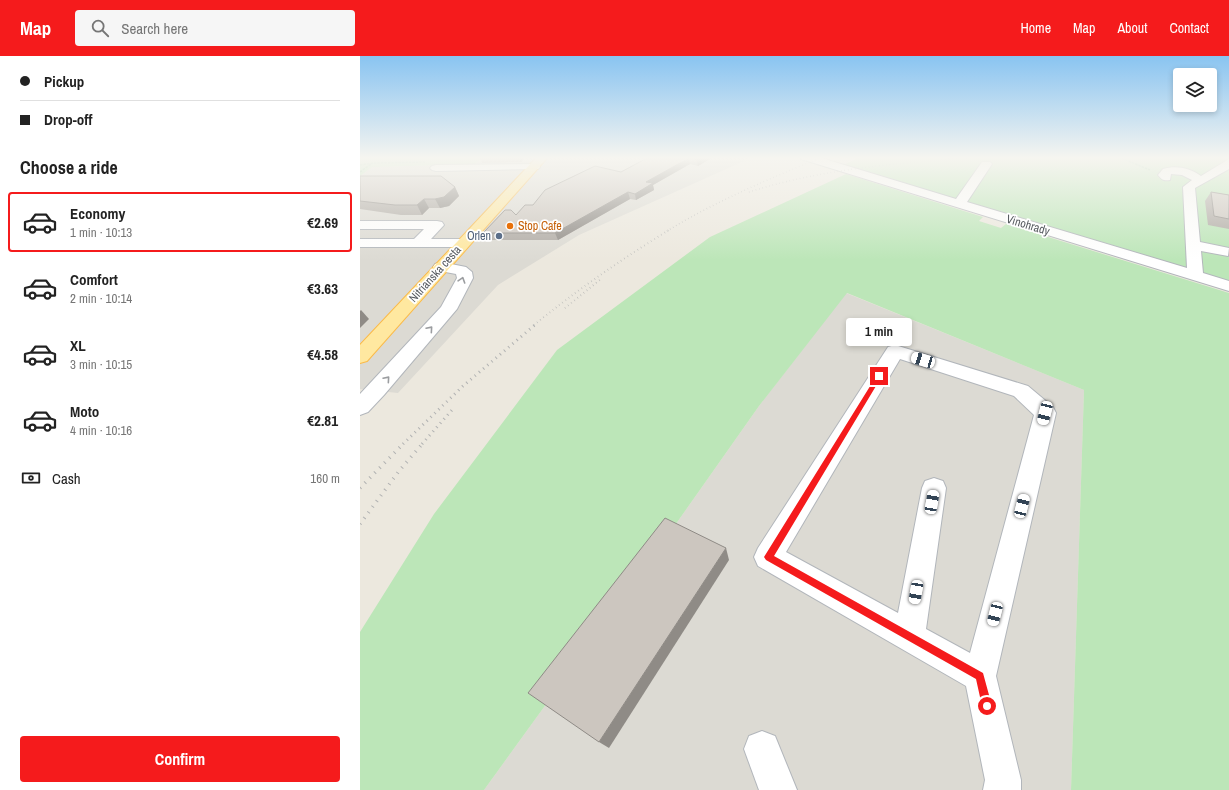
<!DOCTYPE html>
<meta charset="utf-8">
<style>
:root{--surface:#fff;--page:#f6f6f6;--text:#222;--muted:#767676;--line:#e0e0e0;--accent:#f51b1c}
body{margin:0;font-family:"Archivo Narrow",sans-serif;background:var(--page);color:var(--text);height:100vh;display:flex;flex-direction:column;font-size:15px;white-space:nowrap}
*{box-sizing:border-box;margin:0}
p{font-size:13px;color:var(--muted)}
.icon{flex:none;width:22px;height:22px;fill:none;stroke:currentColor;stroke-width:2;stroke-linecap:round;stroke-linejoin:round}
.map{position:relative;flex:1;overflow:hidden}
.sheet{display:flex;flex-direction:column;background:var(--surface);width:360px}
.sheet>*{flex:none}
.guide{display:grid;align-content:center;height:88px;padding:0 20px;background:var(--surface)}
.tools{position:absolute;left:813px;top:12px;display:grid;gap:8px}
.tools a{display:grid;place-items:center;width:44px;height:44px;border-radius:4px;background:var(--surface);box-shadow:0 2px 6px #0003;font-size:20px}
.end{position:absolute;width:18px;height:18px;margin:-9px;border:5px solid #f51b1c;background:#fff;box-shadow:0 0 0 2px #fff}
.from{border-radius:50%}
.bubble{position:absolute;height:28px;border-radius:4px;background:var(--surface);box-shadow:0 2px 6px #0003;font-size:13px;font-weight:700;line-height:28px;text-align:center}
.car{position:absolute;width:12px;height:24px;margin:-12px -6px;border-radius:5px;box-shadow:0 0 3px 1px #0007;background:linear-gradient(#fff 24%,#345 0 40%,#fff 0 76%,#345 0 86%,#fff 0)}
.guide b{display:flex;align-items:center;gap:14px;height:38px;font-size:15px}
.guide b+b{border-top:1px solid var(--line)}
.guide i{width:10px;height:10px;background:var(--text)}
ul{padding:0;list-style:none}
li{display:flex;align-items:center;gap:12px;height:60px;margin:0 8px 6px;padding:0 12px;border:2px solid transparent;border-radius:4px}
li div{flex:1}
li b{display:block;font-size:15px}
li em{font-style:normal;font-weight:700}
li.on{border-color:var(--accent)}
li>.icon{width:36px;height:36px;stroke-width:1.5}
h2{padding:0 20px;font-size:18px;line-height:48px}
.pay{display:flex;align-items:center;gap:10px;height:44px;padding:0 20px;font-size:15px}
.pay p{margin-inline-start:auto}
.primary-button{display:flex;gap:8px;margin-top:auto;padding:8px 20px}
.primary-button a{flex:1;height:46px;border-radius:4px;background:var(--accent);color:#fff;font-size:16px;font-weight:700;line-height:46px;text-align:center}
header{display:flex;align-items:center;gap:24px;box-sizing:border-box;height:56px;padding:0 20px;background:var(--accent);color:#fff}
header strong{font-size:19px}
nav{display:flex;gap:22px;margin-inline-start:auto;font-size:14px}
.search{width:280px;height:36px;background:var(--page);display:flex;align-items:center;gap:10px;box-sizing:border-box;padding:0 14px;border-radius:4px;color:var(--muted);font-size:15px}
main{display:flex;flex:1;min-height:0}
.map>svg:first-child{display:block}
</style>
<header>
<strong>Map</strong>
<div class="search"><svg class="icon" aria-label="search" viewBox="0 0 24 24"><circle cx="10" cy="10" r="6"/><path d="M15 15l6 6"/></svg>Search here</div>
<nav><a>Home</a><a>Map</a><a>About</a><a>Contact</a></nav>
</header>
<main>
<section class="sheet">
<div class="guide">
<b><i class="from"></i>Pickup</b>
<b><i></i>Drop-off</b>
</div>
<h2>Choose a ride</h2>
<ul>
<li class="on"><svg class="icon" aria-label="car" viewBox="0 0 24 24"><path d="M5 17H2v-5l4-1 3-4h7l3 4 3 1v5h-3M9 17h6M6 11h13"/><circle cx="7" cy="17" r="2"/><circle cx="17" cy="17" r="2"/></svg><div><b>Economy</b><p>1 min · 10:13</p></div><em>€2.69</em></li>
<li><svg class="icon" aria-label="car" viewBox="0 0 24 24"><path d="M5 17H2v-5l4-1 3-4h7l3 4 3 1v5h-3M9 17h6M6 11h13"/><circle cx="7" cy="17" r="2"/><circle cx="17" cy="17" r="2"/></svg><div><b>Comfort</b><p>2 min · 10:14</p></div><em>€3.63</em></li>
<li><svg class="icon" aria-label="car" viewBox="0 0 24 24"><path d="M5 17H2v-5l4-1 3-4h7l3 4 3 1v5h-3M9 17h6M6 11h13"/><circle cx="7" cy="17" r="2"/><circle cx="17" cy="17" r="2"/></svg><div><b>XL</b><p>3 min · 10:15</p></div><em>€4.58</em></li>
<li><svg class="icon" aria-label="car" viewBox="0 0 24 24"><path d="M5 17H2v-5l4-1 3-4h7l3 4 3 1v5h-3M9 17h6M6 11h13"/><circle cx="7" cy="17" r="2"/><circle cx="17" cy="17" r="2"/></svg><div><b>Moto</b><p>4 min · 10:16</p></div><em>€2.81</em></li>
</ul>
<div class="pay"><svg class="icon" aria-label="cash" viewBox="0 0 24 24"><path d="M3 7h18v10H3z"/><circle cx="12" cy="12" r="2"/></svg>Cash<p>160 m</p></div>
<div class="primary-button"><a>Confirm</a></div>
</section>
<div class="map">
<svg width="869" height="734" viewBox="0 0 869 734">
<rect width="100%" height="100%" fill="#ece8de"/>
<g fill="#dcdad3">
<polygon points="123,101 393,101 219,179 138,229 38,337 0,333 0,120 11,111 115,108"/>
<polygon points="486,237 724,334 711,734 124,734 287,509 399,350"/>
</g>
<g fill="#bce6b8">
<polygon points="0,101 123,101 115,108 12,111 0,120"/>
<polygon points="500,101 869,101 869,225 481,110"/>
<polygon points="486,118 623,161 619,165 641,172 646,168 869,237 869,734 711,734 724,334 487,237 399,350 287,509 124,734 0,734 0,576 74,458 197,294 350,181"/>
</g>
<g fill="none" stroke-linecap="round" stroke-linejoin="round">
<defs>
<g id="minor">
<path d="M440,101h18l138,42 26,-37h8l2,2 -25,38 220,66 -4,-81 9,-7 -10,-5 -11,-1 -1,6c-6,1 -8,0 -12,-5l5,-6c13,-4 27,-1 38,7l28,-17v10l-34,19 5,54 29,6 -1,8 -27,-5 2,22 26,8v10l-428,-132z"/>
<polygon points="174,108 178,109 180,111 178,113 76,115 72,114 70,112 72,110 76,109"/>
<polygon points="0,165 77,165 82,166 84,169 71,183 103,183 108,184 110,187 108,190 103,191 0,191 0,183 54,183 64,173 0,173"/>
<polygon points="81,206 106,211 112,216 113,222 97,253 24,339 8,356 0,359 0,338 81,251 97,222 96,218 75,214 73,211 75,208"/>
<path d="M535,289l133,41 25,21 3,6 -60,263 25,104v10h-38l2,-10 -19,-94 -208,-120 -4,-9 4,-9 130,-201zM540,303l114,37 20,19 -64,238 -44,-24 20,-141 -3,-7 -9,-3 -9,3 -3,7 -24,125 -112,-61z"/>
<polygon points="402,675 415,680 437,734 399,734 384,693 389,680"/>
</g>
<polygon id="major" points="177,101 188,101 7,305 0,307 0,289"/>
</defs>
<use href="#minor" stroke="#b2b6bb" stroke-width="2"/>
<use href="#major" stroke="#fbba48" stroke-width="2"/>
<g stroke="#91c89c" stroke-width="1.5" stroke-dasharray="2.5 1" stroke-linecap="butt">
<polyline points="759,101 790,114"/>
<polyline points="0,109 13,107 65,106"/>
<polyline points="0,116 11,108"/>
</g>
<use href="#minor" fill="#fff" fill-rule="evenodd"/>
<use href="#major" fill="#ffe8a0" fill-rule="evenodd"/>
<g stroke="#b1b2b2" stroke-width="1.5" stroke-dasharray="0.5 3" stroke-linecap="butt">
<path d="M389,136c76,-24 151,-29 230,-35"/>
<path d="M307,175c49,-30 102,-52 155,-74"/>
</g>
<g stroke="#b1b2b2" stroke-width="2" stroke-dasharray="0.5 3.5" stroke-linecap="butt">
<polyline points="205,252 241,223"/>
<path d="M174,269c43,-35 88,-66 135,-95"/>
</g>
<g stroke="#b1b2b2" stroke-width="3" stroke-dasharray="1 4.5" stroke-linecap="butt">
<polyline points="43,388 103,330 176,268"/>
<polyline points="62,388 92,354"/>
</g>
<g stroke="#b1b2b2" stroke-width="3.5" stroke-dasharray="1 6" stroke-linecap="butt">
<polyline points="0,432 44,387"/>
<polyline points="0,468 39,415 63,387"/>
</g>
</g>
<g fill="#afaaa4">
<polygon points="119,101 165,101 161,106 122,107"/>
<polygon points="289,101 353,101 338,110 330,108 293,129 294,134 276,144 270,143 198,184 127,184 123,177 173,149 261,116"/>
<polygon points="0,120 95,131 99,140 89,150 80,152 69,152 62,159 41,159 0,153"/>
<polygon points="851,136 869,139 869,173 848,169 845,145"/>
</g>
<g fill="#8f8b86">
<polygon points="159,101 165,101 161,106"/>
<polygon points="341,101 353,101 338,110 337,104"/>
<polygon points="329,102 330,108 293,129 294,134 276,144 275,138 286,126"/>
<polygon points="95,131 99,140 89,150 80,152 75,143"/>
<polygon points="268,136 270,143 198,184 195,177"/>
<polygon points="64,143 69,152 62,159 57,149"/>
<polygon points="1,254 9,263 0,272 0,255"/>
<polygon points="366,492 369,504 249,692 239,686"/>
</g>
<g fill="#ccc6bf" stroke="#8f8b86">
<polygon points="289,101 341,101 337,104 329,102 286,126 293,127 275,138 268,136 195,177 123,177 145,154 151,154 156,159 165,149 173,149 185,134 235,110 261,116"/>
<polygon points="0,120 81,120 95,131 84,141 75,143 64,143 57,149 35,149 0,145"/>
<polygon points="851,136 869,139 869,163 854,160"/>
<polygon points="305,462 366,492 239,686 168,637"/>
</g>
<defs><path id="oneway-chevron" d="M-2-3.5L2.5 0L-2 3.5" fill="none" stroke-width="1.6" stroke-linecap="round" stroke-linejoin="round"/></defs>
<g stroke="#9b9da0">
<use href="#oneway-chevron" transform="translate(102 224) rotate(-72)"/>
<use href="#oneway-chevron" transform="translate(70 273) rotate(-49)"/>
<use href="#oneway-chevron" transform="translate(27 323) rotate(-49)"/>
</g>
<linearGradient id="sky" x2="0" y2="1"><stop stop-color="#89c4f1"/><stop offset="0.5" stop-color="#f6f5f0"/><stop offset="1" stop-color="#f6f5f0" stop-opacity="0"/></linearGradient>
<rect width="869" height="204" fill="url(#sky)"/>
<polygon fill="#f51b1c" points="519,318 522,320 414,500 623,617 632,650 630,653 627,655 623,653 622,650 616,623 406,504 404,501 517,319"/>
<circle fill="#e8710a" stroke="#fff" stroke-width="1.5" cx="150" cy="170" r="4"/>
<circle fill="#5c6f8a" stroke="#fff" stroke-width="1.5" cx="139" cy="180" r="4"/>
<g text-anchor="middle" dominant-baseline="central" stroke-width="3.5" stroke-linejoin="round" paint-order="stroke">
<g font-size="12" fill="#585c61" stroke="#fff">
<text transform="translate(668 169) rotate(17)">Vinohrady</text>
<text transform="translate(75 218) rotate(-48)">Nitrianska cesta</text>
</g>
<g font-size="12" fill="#c56008" stroke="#fff" text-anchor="start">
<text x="158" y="170">Stop Cafe</text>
</g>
<g font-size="12" fill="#4e5e75" stroke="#fff" text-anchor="end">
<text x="131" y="180">Orlen</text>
</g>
</g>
</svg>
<div class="tools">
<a><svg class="icon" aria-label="layers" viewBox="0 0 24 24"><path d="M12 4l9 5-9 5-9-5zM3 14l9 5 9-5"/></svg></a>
</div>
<i class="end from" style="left:627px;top:650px"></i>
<i class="end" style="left:519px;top:320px"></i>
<div class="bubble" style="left:486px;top:262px;width:66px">1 min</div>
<i class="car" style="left:563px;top:304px;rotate:287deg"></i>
<i class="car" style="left:685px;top:357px;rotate:194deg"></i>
<i class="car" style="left:572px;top:446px;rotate:10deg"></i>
<i class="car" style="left:662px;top:450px;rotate:14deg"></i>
<i class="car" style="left:556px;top:536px;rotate:190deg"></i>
<i class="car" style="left:635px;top:558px;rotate:194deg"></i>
</div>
</main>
